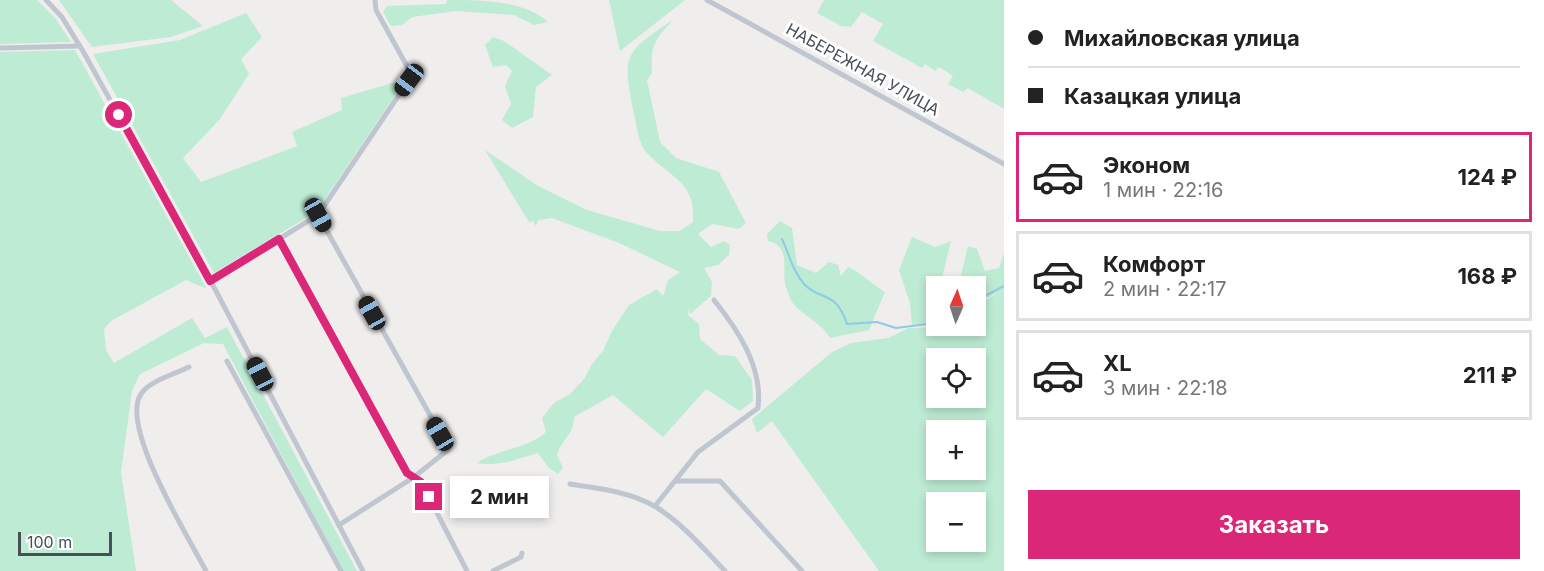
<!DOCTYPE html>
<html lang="ru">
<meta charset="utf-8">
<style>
:root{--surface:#fff;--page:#f2f2f2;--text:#222;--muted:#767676;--line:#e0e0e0;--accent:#db2777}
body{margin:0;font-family:Inter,sans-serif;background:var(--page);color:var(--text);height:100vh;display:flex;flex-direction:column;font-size:22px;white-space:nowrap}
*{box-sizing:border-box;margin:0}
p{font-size:20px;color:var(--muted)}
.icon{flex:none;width:33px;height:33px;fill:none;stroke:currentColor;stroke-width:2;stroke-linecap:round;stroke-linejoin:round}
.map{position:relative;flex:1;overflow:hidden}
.drawer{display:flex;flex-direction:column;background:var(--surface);width:540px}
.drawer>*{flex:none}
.top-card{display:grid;align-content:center;height:132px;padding:0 24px;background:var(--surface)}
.needle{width:39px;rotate:3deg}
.controls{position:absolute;left:926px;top:276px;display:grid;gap:12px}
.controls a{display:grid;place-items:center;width:60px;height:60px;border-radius:0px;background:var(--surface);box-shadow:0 3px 9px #0003;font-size:30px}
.scale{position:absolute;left:18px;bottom:15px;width:94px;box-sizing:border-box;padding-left:6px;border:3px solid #474f59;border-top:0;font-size:16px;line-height:21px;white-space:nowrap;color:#474f59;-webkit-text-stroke:4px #fff;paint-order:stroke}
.end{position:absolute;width:27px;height:27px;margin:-14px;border:8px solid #db2777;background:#fff;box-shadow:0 0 0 3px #fff}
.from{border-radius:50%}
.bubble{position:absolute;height:42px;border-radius:0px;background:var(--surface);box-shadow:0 3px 9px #0003;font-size:20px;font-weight:700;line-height:42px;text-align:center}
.car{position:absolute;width:18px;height:36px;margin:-18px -9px;border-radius:8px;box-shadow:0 0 4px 2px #0007;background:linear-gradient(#222 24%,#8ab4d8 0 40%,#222 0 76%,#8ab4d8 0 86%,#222 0)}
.top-card b{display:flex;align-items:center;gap:21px;height:57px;font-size:22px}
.top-card b+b{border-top:2px solid var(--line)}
.top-card i{width:15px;height:15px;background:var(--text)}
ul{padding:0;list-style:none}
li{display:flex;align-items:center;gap:18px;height:90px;margin:0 12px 9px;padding:0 12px;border:3px solid var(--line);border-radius:0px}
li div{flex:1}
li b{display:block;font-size:22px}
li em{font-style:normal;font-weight:700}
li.current{border-color:var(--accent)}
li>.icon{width:54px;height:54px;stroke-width:1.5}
.primary-button{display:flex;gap:12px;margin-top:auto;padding:12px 24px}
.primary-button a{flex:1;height:69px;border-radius:0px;background:var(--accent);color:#fff;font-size:24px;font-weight:700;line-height:69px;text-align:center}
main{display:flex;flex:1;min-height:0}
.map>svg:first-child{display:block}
</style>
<main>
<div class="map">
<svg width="1004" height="571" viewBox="0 0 1004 571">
<rect width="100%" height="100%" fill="#f0eded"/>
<g fill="#beebd4" fill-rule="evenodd">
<polygon points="0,0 37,0 55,18 71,42 0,44"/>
<polygon points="59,0 171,0 203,26 171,37 92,47"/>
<path d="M447,0c32,0 77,0 101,22l-14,3 -20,-10 -58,-4 -44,6 -10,8 -11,1 -8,-14 4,-6 59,-2z"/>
<polygon points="609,0 685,0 620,51"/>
<polygon points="824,0 1004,0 1004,109 968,88 963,92 948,84 953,76 939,67 935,71 925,64 922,68 873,41 883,24 862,12 851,27 841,26 817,13"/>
<polygon points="246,13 262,37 241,59 249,74 220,119 183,158 201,182 297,146 292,132 342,110 341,98 399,81 404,82 316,212 214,273 93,54 180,40"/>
<path d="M673,20c-18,20 -23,25 -21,53l-5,7 13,62 16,16 43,14 27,51 -7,6 -27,-5 -14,10 13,13 13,-6 6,4 -1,10 -11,10 -14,3 8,14 -1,14 -21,18v-7l-2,8 11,9 1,15 19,16 16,1 17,24 1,21 -13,10 -34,-22 -43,48 -50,-42 -39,22c-1,20 -12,21 -17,38l6,13 -5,6 -9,-6 -11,-15c-20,6 -41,14 -61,10 21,-14 50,-14 69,-31l-4,-14 12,-15 16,-9 14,-15 8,-15 11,-13 9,-20 17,-26 28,-16 6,7 5,-16 12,-8 -61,-29 -67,-25 -14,2 -2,6 -3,-5 -4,1 -44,-72 53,36 49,24 73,21h20l13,-9c3,-41 -23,-44 -46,-69 -9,-9 -10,-27 -13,-39 -12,-59 -11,-61 39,-94z"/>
<polygon points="493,37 504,41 552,75 536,87 533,117 512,128 502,120 511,104 505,86 512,71 506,65 493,67 485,45"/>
<polygon points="75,50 207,289 186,280 111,321 104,329 106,350 114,363 192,318 205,338 227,327 357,571 343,571 223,344 204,343 140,374 132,391 121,472 136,571 0,571 0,52"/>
<path d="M780,221l12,7 5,37 19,8 13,-11 9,3 3,11 7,-9c6,1 28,20 37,25l-16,38 -39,8c-8,-16 -35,-26 -40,-40 -1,-4 -4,-9 -5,-14 -3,-17 6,-38 -17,-43l-1,-7z"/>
<polygon points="912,237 935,247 951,241 940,286 936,286 936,321 912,326 910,303 899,270"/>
<path d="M968,246l9,3 8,22 14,-3 5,-16v319h-125l-107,-150 -15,12 -5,-14 80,-67 19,-9 37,-5 21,-10 66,-2v-20l25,-14 -25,11v-17h-24l8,-2zM936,358h39v40h-39zM936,430h39v40h-39zM936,502h39v40h-39z"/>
</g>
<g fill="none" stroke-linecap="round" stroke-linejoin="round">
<g stroke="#8ecbe5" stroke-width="2">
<path d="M782,239c7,15 11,33 23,46 17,17 30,4 42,39l30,-2 19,6 40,-5"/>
<polyline points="975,301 1004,286"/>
</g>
<g stroke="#bfc6cf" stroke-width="5">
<polyline points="46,0 62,17 84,53 216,291 363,571"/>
<polyline points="707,0 1004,164"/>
<polyline points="0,48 80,46"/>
<polyline points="318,215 449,449 414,477 339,525"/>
<polyline points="279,239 407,473 421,482 467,571"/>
<polyline points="211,281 318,215 409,80 408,68 376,10 375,0"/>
<polyline points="227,361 341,571"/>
<path d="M189,367c-14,7 -40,14 -48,27 -22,32 48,144 65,177"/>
<polyline points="676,481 720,481 802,571"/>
<path d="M570,484c28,4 61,8 86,23 26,16 48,42 69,64"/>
<path d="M655,506l43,-54 60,-44c5,-41 -20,-78 -44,-108"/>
<polyline points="493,571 521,557 522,553"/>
</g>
</g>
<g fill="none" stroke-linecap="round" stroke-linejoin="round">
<polyline stroke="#db2777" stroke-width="8" points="119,115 210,281 279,239 407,473 421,482 429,497"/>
</g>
<g text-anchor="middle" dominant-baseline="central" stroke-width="6" stroke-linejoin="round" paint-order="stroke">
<g font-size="16" fill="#474f59" stroke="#fff">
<text transform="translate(863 69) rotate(29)">НАБЕРЕЖНАЯ УЛИЦА</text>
</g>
</g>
</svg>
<div class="controls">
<a><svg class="needle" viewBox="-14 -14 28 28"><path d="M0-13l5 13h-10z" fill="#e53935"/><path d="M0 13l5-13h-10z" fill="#767676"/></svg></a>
<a><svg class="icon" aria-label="locate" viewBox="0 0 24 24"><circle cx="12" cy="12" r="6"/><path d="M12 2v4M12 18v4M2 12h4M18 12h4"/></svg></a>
<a>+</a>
<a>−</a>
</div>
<div class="scale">100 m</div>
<i class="end from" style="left:119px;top:115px"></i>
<i class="end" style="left:429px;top:497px"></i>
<div class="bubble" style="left:450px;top:476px;width:99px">2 мин</div>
<i class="car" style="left:409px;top:80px;rotate:217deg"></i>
<i class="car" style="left:318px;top:215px;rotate:151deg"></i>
<i class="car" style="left:372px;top:313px;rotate:331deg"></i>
<i class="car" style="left:260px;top:374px;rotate:332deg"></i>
<i class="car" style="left:440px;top:434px;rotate:330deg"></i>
</div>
<section class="drawer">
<div class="top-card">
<b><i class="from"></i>Михайловская улица</b>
<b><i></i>Казацкая улица</b>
</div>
<ul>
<li class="current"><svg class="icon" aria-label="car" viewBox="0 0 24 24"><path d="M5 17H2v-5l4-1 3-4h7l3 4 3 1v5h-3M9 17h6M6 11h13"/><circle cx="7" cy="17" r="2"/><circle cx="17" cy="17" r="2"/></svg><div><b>Эконом</b><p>1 мин · 22:16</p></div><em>124 ₽</em></li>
<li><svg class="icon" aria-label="car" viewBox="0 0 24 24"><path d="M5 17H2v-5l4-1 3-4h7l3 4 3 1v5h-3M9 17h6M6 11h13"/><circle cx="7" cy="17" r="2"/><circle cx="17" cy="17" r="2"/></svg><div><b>Комфорт</b><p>2 мин · 22:17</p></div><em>168 ₽</em></li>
<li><svg class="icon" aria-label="car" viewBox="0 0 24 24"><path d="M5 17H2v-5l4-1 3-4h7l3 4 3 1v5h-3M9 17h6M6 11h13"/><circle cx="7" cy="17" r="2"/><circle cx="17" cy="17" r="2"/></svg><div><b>XL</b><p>3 мин · 22:18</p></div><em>211 ₽</em></li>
</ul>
<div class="primary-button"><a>Заказать</a></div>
</section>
</main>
